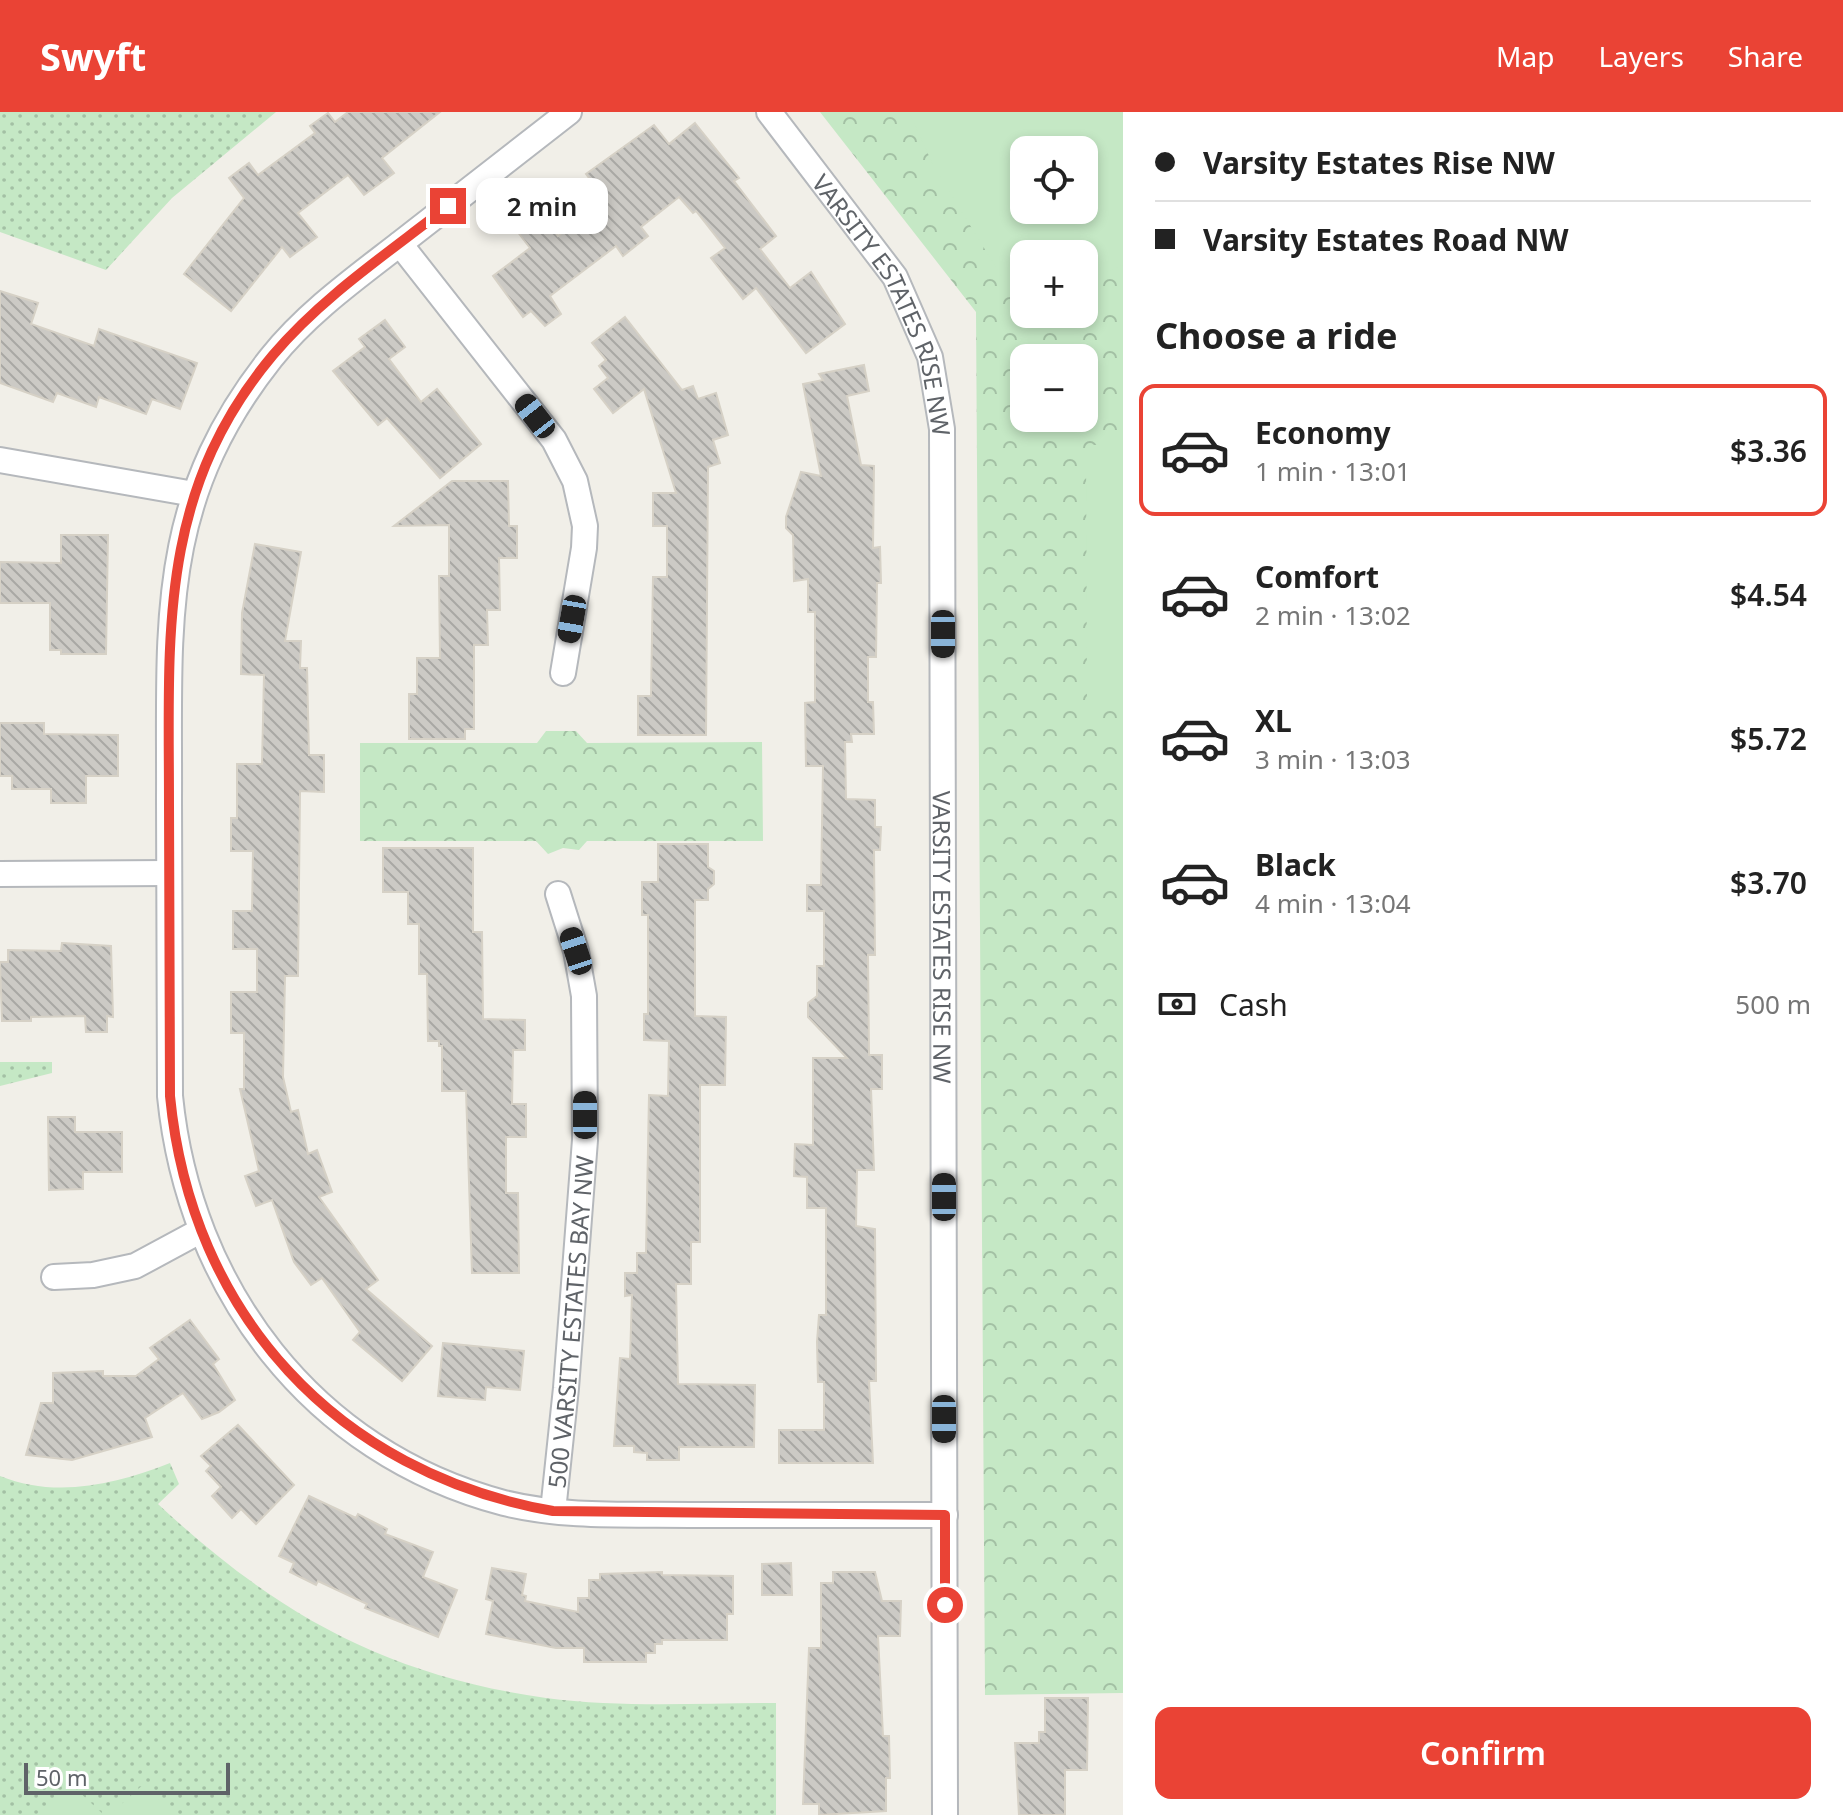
<!DOCTYPE html>
<meta charset="utf-8">
<style>
:root{--surface:#fff;--page:#f2f2f2;--text:#222;--muted:#767676;--line:#e0e0e0;--accent:#ea4335}
body{margin:0;font-family:"Noto Sans",sans-serif;background:var(--page);color:var(--text);height:100vh;display:flex;flex-direction:column;font-size:30px;white-space:nowrap}
*{box-sizing:border-box;margin:0}
p{font-size:26px;color:var(--muted)}
.icon{flex:none;width:44px;height:44px;fill:none;stroke:currentColor;stroke-width:2;stroke-linecap:round;stroke-linejoin:round}
.map{position:relative;flex:1;overflow:hidden}
.sheet{display:flex;flex-direction:column;background:var(--surface);width:720px}
.sheet>*{flex:none}
.hud{display:grid;align-content:center;height:176px;padding:0 32px;background:var(--surface)}
.fabs{position:absolute;left:1010px;top:24px;display:grid;gap:16px}
.fabs a{display:grid;place-items:center;width:88px;height:88px;border-radius:16px;background:var(--surface);box-shadow:0 4px 12px #0003;font-size:40px}
.scale{position:absolute;left:24px;bottom:20px;width:206px;box-sizing:border-box;padding-left:8px;border:4px solid #5f6368;border-top:0;font-size:22px;line-height:28px;white-space:nowrap;color:#5f6368;-webkit-text-stroke:6px #fff;paint-order:stroke}
.end{position:absolute;width:36px;height:36px;margin:-18px;border:10px solid #ea4335;background:#fff;box-shadow:0 0 0 4px #fff}
.from{border-radius:50%}
.bubble{position:absolute;height:56px;border-radius:16px;background:var(--surface);box-shadow:0 4px 12px #0003;font-size:26px;font-weight:600;line-height:56px;text-align:center}
.car{position:absolute;width:24px;height:48px;margin:-24px -12px;border-radius:10px;box-shadow:0 0 6px 2px #0007;background:linear-gradient(#222 24%,#8ab4d8 0 40%,#222 0 76%,#8ab4d8 0 86%,#222 0)}
.hud b{display:flex;align-items:center;gap:28px;height:76px;font-size:30px}
.hud b+b{border-top:2px solid var(--line)}
.hud i{width:20px;height:20px;background:var(--text)}
ul{padding:0;list-style:none}
li{display:flex;align-items:center;gap:24px;height:132px;margin:0 16px 12px;padding:0 16px;border:4px solid transparent;border-radius:16px}
li div{flex:1}
li b{display:block;font-size:30px}
li em{font-style:normal;font-weight:600}
li.on{border-color:var(--accent)}
li>.icon{width:72px;height:72px;stroke-width:1.5}
h2{padding:0 32px;font-size:36px;line-height:96px}
.pay{display:flex;align-items:center;gap:20px;height:88px;padding:0 32px;font-size:30px}
.pay p{margin-inline-start:auto}
.action{display:flex;gap:16px;margin-top:auto;padding:16px 32px}
.action a{flex:1;height:92px;border-radius:16px;background:var(--accent);color:#fff;font-size:32px;font-weight:600;line-height:92px;text-align:center}
header{display:flex;align-items:center;gap:48px;box-sizing:border-box;height:112px;padding:0 40px;background:var(--accent);color:#fff}
header strong{font-size:38px}
nav{display:flex;gap:44px;margin-inline-start:auto;font-size:28px}
main{display:flex;flex:1;min-height:0}
.map>svg:first-child{display:block}
</style>
<header>
<strong>Swyft</strong>
<nav><a>Map</a><a>Layers</a><a>Share</a></nav>
</header>
<main>
<div class="map">
<svg width="1123" height="1703" viewBox="0 0 1123 1703">
<defs>
<pattern id="grass-dots" width="8" height="8" patternUnits="userSpaceOnUse" patternTransform="scale(2)"><rect width="8" height="8" fill="#c5e8c5"/><path d="M2 2h.1M6 6h.1" fill="none" stroke="#a3c0a4" stroke-width="1.8" stroke-linecap="round"/></pattern>
<pattern id="park-crowns" width="20" height="18" patternUnits="userSpaceOnUse" patternTransform="scale(2)"><rect width="20" height="18" fill="#c5e8c5"/><path d="M2 6a3 3 0 1 1 6 0M12 15a3 3 0 1 1 6 0" fill="none" stroke="#a3c0a4"/></pattern>
<pattern id="building-back-hatch" width="6" height="6" patternUnits="userSpaceOnUse" patternTransform="scale(2)"><rect width="6" height="6" fill="#cccac5"/><path d="M-1 5l2 2M0 0l6 6M5-1l2 2" fill="none" stroke="#a9a8a4"/></pattern>
</defs>
<rect width="100%" height="100%" fill="#f1efe8"/>
<g fill="url(#grass-dots)">
<polygon points="0,0 276,0 172,86 106,158 0,120"/>
<polygon points="0,950 52,950 52,961 0,974"/>
<path d="M170,1351l9,21 -21,20c118,110 227,171 388,194 75,10 154,5 230,5v112h-776v-339c56,23 117,8 170,-13z"/>
</g>
<g fill="url(#park-crowns)" fill-rule="evenodd">
<path d="M820,0h303v1581l-138,2 -9,-1383zM1024,38h60v60h-60zM1024,142h60v60h-60zM1024,246h60v60h-60z"/>
<polygon points="546,619 576,619 587,631 762,630 763,729 587,729 579,738 563,736 548,742 536,729 360,729 360,631 537,631"/>
</g>
<g fill="#c5e8c5" fill-rule="evenodd">
<path d="M909,0h214v153l-39,16v-27h-60v50l-4,2 -86,-139zM1024,38h60v60h-60z"/>
<polygon points="1086,333 1123,333 1123,590 1087,590"/>
<polygon points="145,1671 171,1703 109,1703"/>
<polygon points="74,1675 104,1703 42,1703 44,1700"/>
</g>
<g fill="url(#building-back-hatch)" stroke="#d6d1c6" stroke-width="2">
<polygon points="348,0 440,0 382,46 394,61 364,83 348,63 298,101 317,125 290,145 282,135 231,199 184,162 244,86 229,66 249,51 258,63 315,21 310,14 328,1 335,10"/>
<polygon points="695,11 739,66 734,69 776,124 760,137 790,176 811,160 845,212 806,241 756,176 743,187 711,146 725,136 696,99 693,101 679,85 641,115 648,124 623,144 616,134 550,184 561,202 545,214 531,199 523,205 493,164 530,136 517,119 541,102 558,124 604,86 586,62 654,13 669,32"/>
<polygon points="0,179 38,191 31,212 94,234 99,217 197,251 180,297 152,287 146,302 99,285 96,295 57,281 53,290 0,271"/>
<polygon points="625,205 682,278 693,274 698,287 716,281 728,323 713,328 720,351 708,355 706,623 638,623 638,584 651,584 653,465 667,465 667,414 653,414 653,381 676,381 644,277 613,301 594,277 608,266 599,254 606,248 592,231"/>
<polygon points="385,208 405,235 389,247 421,290 437,277 481,332 440,366 387,306 378,313 333,259 365,235 359,227"/>
<polygon points="864,253 869,279 847,284 861,353 874,354 873,436 880,435 881,471 877,471 876,545 868,545 868,590 873,590 874,622 851,622 852,630 845,630 846,687 875,688 875,715 881,715 880,738 874,738 875,843 868,843 869,943 882,943 882,977 871,977 874,1058 857,1058 856,1114 875,1117 876,1269 869,1269 873,1351 779,1351 779,1318 824,1318 824,1270 818,1270 817,1230 819,1203 826,1203 826,1096 807,1096 807,1065 794,1064 795,1032 813,1033 813,946 847,946 808,905 808,891 817,884 817,854 824,854 824,799 807,799 807,773 821,773 823,654 806,654 805,591 815,590 815,500 808,500 808,467 794,469 793,423 786,416 786,405 801,360 821,364 803,272 823,268 819,262"/>
<polygon points="452,369 508,369 509,414 517,414 517,446 499,446 500,498 487,498 488,533 474,533 474,617 465,617 465,627 409,627 409,582 417,582 417,546 440,546 439,464 449,464 449,413 394,414"/>
<polygon points="61,423 108,423 106,542 61,542 61,538 50,538 50,491 0,491 0,450 61,451"/>
<polygon points="255,432 301,440 285,529 301,529 300,556 307,556 309,643 324,643 324,680 300,679 298,864 285,864 283,965 291,1000 298,998 308,1042 317,1038 332,1080 319,1085 378,1168 366,1177 432,1234 402,1269 353,1228 360,1220 322,1166 311,1173 294,1150 272,1088 256,1094 245,1064 259,1059 240,977 244,977 244,921 231,921 231,880 257,880 257,837 233,837 233,799 252,799 253,739 231,739 231,706 237,706 237,652 262,652 264,563 241,562 242,501"/>
<polygon points="0,611 44,611 44,622 118,623 118,664 86,664 86,691 51,691 51,677 12,677 12,664 0,664"/>
<polygon points="658,732 708,732 708,755 714,759 714,772 708,777 708,788 695,788 695,904 726,905 725,973 700,973 700,1130 691,1130 691,1172 676,1172 678,1272 755,1273 754,1335 679,1335 679,1348 647,1348 647,1341 634,1340 634,1334 614,1334 620,1246 630,1247 632,1183 625,1184 625,1161 637,1161 637,1141 646,1141 649,983 668,984 669,929 644,928 644,902 648,902 648,803 642,803 642,770 658,770"/>
<polygon points="383,736 473,736 473,820 482,820 483,907 525,908 525,938 513,938 512,992 526,992 526,1025 506,1025 506,1081 518,1081 519,1161 472,1161 466,979 442,979 442,934 439,934 439,929 428,929 427,862 419,862 419,812 408,812 408,780 383,780"/>
<polygon points="62,831 111,834 113,905 107,904 107,920 86,920 85,904 31,905 31,909 2,909 0,850 8,850 8,838 61,839"/>
<polygon points="48,1005 75,1005 75,1020 122,1020 122,1060 83,1060 83,1077 49,1078"/>
<polygon points="190,1208 219,1247 213,1252 235,1288 219,1300 202,1307 183,1281 145,1306 152,1325 72,1348 26,1343 41,1291 53,1291 53,1261 103,1259 103,1264 136,1264 159,1247 150,1236"/>
<polygon points="443,1231 524,1239 520,1278 486,1275 485,1288 438,1284"/>
<polygon points="238,1313 294,1373 256,1412 241,1397 232,1406 212,1384 221,1375 206,1359 211,1354 201,1344"/>
<polygon points="309,1384 356,1406 358,1402 387,1417 385,1422 433,1440 423,1465 457,1478 438,1525 365,1496 367,1492 318,1469 316,1473 290,1460 294,1451 279,1444"/>
<polygon points="791,1451 792,1483 762,1483 762,1452"/>
<polygon points="492,1456 526,1462 522,1483 526,1484 525,1489 578,1500 578,1486 589,1486 589,1468 600,1468 600,1462 662,1460 662,1463 733,1464 733,1502 727,1502 727,1528 662,1528 662,1532 655,1532 655,1541 646,1541 646,1550 584,1550 584,1536 556,1536 486,1522 493,1489 486,1487"/>
<polygon points="833,1460 875,1460 882,1489 901,1489 900,1524 878,1524 883,1624 889,1624 890,1666 886,1666 886,1699 819,1703 819,1692 803,1692 809,1536 821,1536 821,1471 833,1471"/>
<polygon points="1045,1586 1088,1586 1087,1658 1065,1658 1065,1703 1019,1703 1015,1631 1039,1631 1039,1620 1045,1620"/>
</g>
<g fill="none" stroke-linecap="round" stroke-linejoin="round">
<defs>
<g id="minor">
<path d="M569,0c-57,45 -115,89 -172,134 -44,34 -91,68 -126,112 -115,145 -101,269 -102,442 0,98 0,197 1,296 19,192 142,357 334,407 61,15 125,11 187,12 84,0 169,0 254,0"/>
<path id="s1" d="M769,0l126,165 35,80 12,72 3,1386"/>
<polyline points="400,132 554,328 575,369 585,414 584,436 563,561"/>
<polyline points="0,348 194,382"/>
<polyline points="0,762 169,761"/>
<polyline points="54,1165 93,1163 135,1154 200,1119"/>
<path id="s2" d="M553,1399l13,-123 19,-248 -1,-144 -8,-45 -18,-57"/>
</g>
</defs>
<use href="#minor" stroke="#b5b8bc" stroke-width="28"/>
<use href="#minor" stroke="#fff" stroke-width="24"/>
</g>
<g fill="none" stroke-linecap="round" stroke-linejoin="round">
<path stroke="#ea4335" stroke-width="10" d="M448,94c-60,47 -126,91 -175,149 -116,138 -104,282 -104,450 0,97 0,194 1,291 21,218 167,377 383,415l392,4v90"/>
</g>
<g text-anchor="middle" dominant-baseline="central" stroke-width="6" stroke-linejoin="round" paint-order="stroke">
<g font-size="24" fill="#5f6368" stroke="#fff">
<text stroke="none"><textPath href="#s1" startOffset="228">VARSITY ESTATES RISE NW</textPath></text>
<text stroke="none"><textPath href="#s1" startOffset="876">VARSITY ESTATES RISE NW</textPath></text>
<text stroke="none"><textPath href="#s2" startOffset="190">500 VARSITY ESTATES BAY NW</textPath></text>
</g>
</g>
</svg>
<div class="fabs">
<a><svg class="icon" aria-label="locate" viewBox="0 0 24 24"><circle cx="12" cy="12" r="6"/><path d="M12 2v4M12 18v4M2 12h4M18 12h4"/></svg></a>
<a>+</a>
<a>−</a>
</div>
<div class="scale">50 m</div>
<i class="end from" style="left:945px;top:1493px"></i>
<i class="end" style="left:448px;top:94px"></i>
<div class="bubble" style="left:476px;top:66px;width:132px">2 min</div>
<i class="car" style="left:535px;top:304px;rotate:322deg"></i>
<i class="car" style="left:572px;top:507px;rotate:190deg"></i>
<i class="car" style="left:943px;top:522px;rotate:180deg"></i>
<i class="car" style="left:576px;top:839px;rotate:342deg"></i>
<i class="car" style="left:585px;top:1003px;rotate:0deg"></i>
<i class="car" style="left:944px;top:1085px;rotate:0deg"></i>
<i class="car" style="left:944px;top:1307px;rotate:180deg"></i>
</div>
<section class="sheet">
<div class="hud">
<b><i class="from"></i>Varsity Estates Rise NW</b>
<b><i></i>Varsity Estates Road NW</b>
</div>
<h2>Choose a ride</h2>
<ul>
<li class="on"><svg class="icon" aria-label="car" viewBox="0 0 24 24"><path d="M5 17H2v-5l4-1 3-4h7l3 4 3 1v5h-3M9 17h6M6 11h13"/><circle cx="7" cy="17" r="2"/><circle cx="17" cy="17" r="2"/></svg><div><b>Economy</b><p>1 min · 13:01</p></div><em>$3.36</em></li>
<li><svg class="icon" aria-label="car" viewBox="0 0 24 24"><path d="M5 17H2v-5l4-1 3-4h7l3 4 3 1v5h-3M9 17h6M6 11h13"/><circle cx="7" cy="17" r="2"/><circle cx="17" cy="17" r="2"/></svg><div><b>Comfort</b><p>2 min · 13:02</p></div><em>$4.54</em></li>
<li><svg class="icon" aria-label="car" viewBox="0 0 24 24"><path d="M5 17H2v-5l4-1 3-4h7l3 4 3 1v5h-3M9 17h6M6 11h13"/><circle cx="7" cy="17" r="2"/><circle cx="17" cy="17" r="2"/></svg><div><b>XL</b><p>3 min · 13:03</p></div><em>$5.72</em></li>
<li><svg class="icon" aria-label="car" viewBox="0 0 24 24"><path d="M5 17H2v-5l4-1 3-4h7l3 4 3 1v5h-3M9 17h6M6 11h13"/><circle cx="7" cy="17" r="2"/><circle cx="17" cy="17" r="2"/></svg><div><b>Black</b><p>4 min · 13:04</p></div><em>$3.70</em></li>
</ul>
<div class="pay"><svg class="icon" aria-label="cash" viewBox="0 0 24 24"><path d="M3 7h18v10H3z"/><circle cx="12" cy="12" r="2"/></svg>Cash<p>500 m</p></div>
<div class="action"><a>Confirm</a></div>
</section>
</main>
